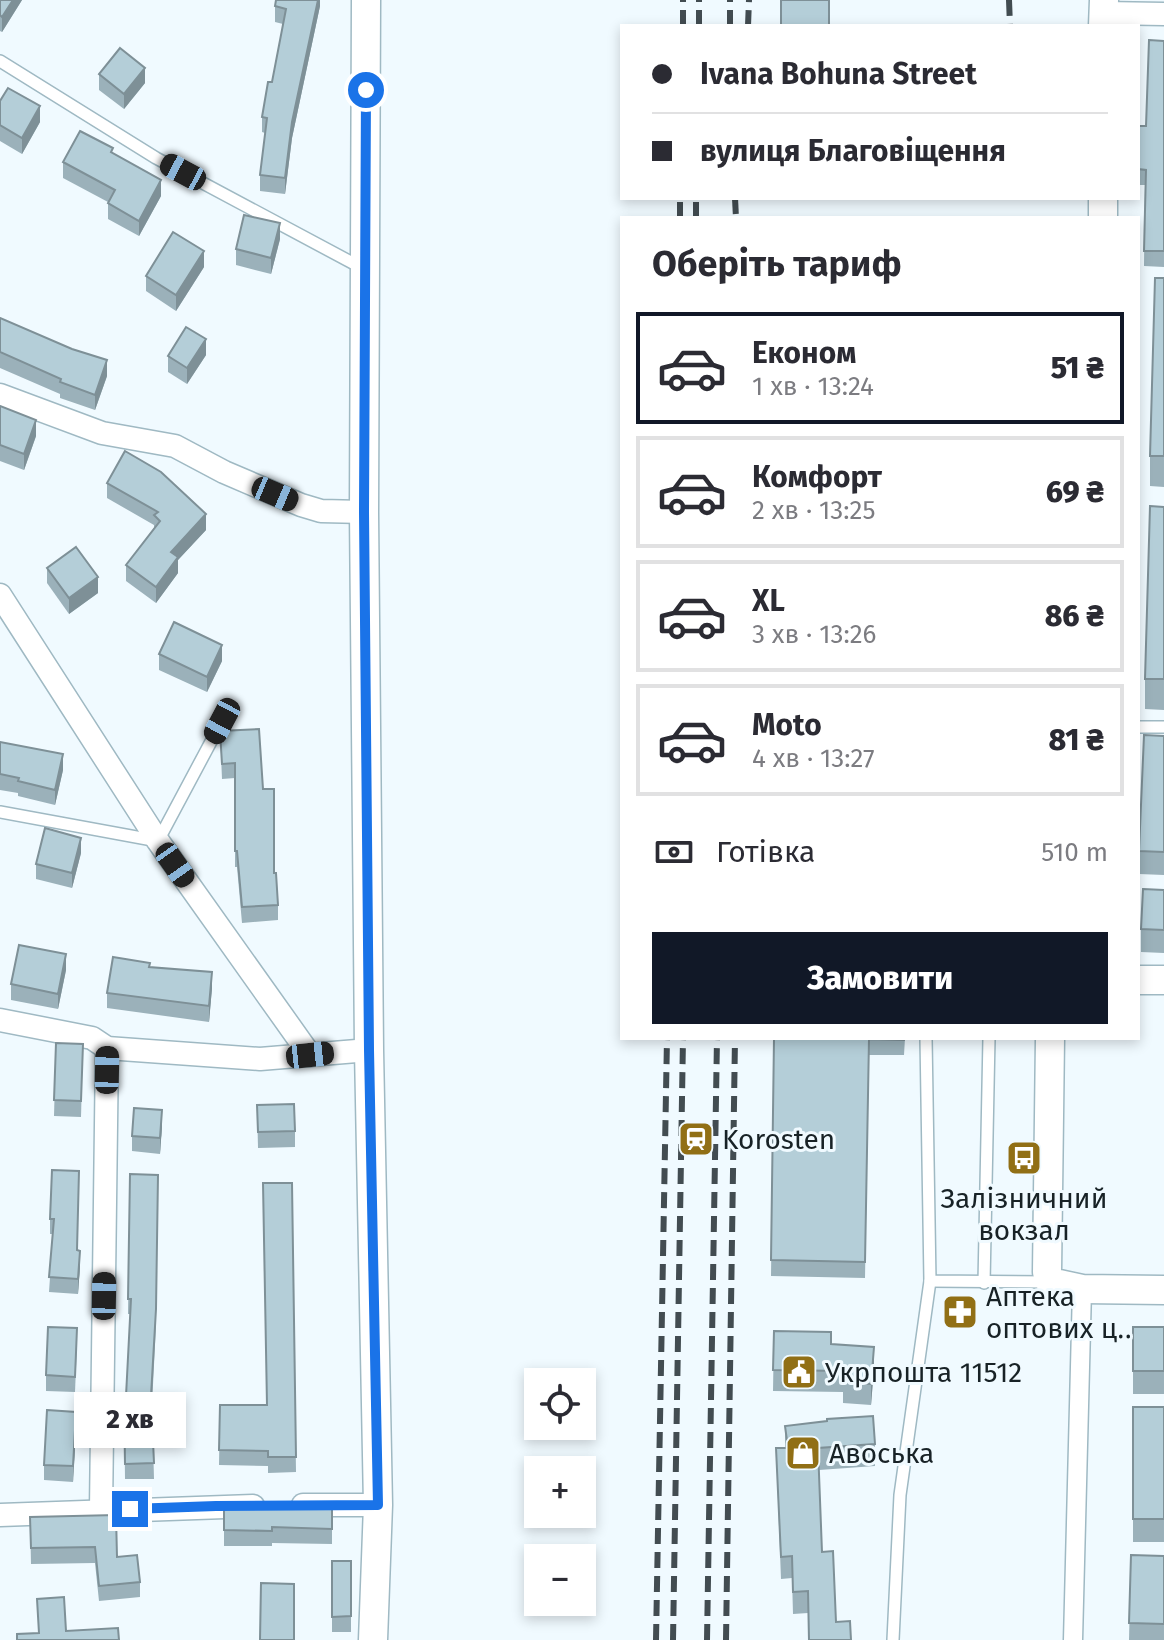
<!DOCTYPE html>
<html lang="uk">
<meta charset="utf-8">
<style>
:root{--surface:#fff;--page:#f7f7f7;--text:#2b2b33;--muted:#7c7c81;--line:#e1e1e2;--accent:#111827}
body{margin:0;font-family:"Fira Sans",sans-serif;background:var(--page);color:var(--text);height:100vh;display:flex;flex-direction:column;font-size:30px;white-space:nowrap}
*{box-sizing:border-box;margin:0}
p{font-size:26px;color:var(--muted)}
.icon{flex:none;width:44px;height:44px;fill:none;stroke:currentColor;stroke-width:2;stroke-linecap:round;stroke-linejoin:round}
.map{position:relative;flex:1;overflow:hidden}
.sheet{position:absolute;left:620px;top:216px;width:520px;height:824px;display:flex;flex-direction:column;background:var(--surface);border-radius:0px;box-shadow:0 4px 12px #0003}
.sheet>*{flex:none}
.guide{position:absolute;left:620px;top:24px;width:520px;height:176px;border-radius:0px;box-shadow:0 4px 12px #0003;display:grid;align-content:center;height:176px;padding:0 32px;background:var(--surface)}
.tools{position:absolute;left:524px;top:1368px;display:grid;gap:16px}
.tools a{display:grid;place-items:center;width:72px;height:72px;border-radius:0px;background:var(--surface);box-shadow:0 4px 12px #0003;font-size:40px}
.end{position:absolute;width:36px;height:36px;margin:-18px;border:10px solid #1a73e8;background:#fff;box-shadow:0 0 0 4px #fff}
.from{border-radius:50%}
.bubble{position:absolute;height:56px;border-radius:0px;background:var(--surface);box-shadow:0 4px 12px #0003;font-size:26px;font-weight:800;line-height:56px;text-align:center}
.car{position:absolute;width:24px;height:48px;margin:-24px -12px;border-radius:10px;box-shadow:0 0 6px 2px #0007;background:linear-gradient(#222 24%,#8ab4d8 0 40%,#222 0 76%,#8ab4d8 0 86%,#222 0)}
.guide b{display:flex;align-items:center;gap:28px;height:76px;font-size:30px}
.guide b+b{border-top:2px solid var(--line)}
.guide i{width:20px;height:20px;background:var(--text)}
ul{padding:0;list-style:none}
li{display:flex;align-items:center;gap:24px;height:112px;margin:0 16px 12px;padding:0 16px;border:4px solid var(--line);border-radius:0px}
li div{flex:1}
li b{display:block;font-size:30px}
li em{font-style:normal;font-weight:800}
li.selected{border-color:var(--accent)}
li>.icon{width:72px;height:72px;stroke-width:1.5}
h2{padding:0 32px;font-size:36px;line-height:96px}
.pay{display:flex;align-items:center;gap:20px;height:88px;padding:0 32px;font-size:30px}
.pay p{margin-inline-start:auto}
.button{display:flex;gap:16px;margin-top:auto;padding:16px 32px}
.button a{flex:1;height:92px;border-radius:0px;background:var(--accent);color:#fff;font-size:32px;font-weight:800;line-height:92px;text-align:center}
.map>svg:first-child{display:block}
</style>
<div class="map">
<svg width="1164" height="1640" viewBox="0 0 1164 1640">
<rect width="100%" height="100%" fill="#f0faff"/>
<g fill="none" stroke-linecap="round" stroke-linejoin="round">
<defs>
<g id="service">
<polyline points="0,61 156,158 362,268"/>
<polyline points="1138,727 1164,727"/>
<polyline points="0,812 158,841 222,721"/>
<polyline points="926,1038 930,1281 1050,1282"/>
<polyline points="984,1283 989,1038"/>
<polyline points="893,1640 900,1495 930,1281"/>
</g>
<polyline id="pedestrian" points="1073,1640 1082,1289"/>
<g id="minor">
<polyline points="1104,13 1164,14"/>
<polyline points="0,395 102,433 175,446 224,472 301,505 321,511 364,512"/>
<polyline points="0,595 158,841 310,1055"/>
<polyline points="0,1020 92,1038 107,1048 260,1059 369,1050"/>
<polyline points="303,1505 378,1505"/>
<polyline points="101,1510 107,1048"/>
<polyline points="0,1515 253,1506"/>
</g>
<g id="tertiary">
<polyline points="366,0 364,512 369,1050 378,1505 373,1640"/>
<polyline points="1103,26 1104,0"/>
<polyline points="1103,218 1103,198"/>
<polyline points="1138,980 1164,980"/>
<polyline points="1050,1038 1047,1272 1050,1282 1082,1289 1164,1290"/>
</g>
</defs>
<use href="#service" stroke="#9fb9c3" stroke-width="14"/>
<use href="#pedestrian" stroke="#9fb9c3" stroke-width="21"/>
<use href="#minor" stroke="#9fb9c3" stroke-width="25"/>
<use href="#tertiary" stroke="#9fb9c3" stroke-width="31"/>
<use href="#service" stroke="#fff" stroke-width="11"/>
<use href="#pedestrian" stroke="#fff" stroke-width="18"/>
<use href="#minor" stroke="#fff" stroke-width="22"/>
<use href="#tertiary" stroke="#fff" stroke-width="28"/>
<g stroke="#424c51" stroke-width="6" stroke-dasharray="16 8" stroke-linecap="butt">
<polyline points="1009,0 1010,26"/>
<polyline points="683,26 683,0"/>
<polyline points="699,26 699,0"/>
<polyline points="730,26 730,0"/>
<polyline points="748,26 749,0"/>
<polyline points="735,198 736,218"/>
<polyline points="680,218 680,198"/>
<polyline points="696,218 696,198"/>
<polyline points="656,1640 667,1038"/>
<polyline points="673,1640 683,1038"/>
<polyline points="707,1640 717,1038"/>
<polyline points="726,1640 735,1038"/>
</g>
</g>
<g fill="#9bb1ba">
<polygon points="0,0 22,0 2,32 0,31"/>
<polygon points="320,0 320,6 292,138 285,194 260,191 260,175 265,133 262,132 262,117 272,82 283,24 275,22 275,6"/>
<polygon points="1164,41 1164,267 1144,266 1145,185 1138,185 1138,126 1146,126"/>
<polygon points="99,74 145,83 124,109 99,90"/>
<polygon points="0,101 40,122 22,154 0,141"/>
<polygon points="113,153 161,196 139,236 108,219 108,202 63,178 63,162"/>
<polygon points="280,239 271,274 236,265 236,249"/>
<polygon points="204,267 176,311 146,291 146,276"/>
<polygon points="1164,278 1164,487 1150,486 1150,456"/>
<polygon points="0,318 107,376 95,410 60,398 60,394 0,368"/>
<polygon points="206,355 187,384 168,372 168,356"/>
<polygon points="0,406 36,436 24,470 0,461"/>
<polygon points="107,483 206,530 178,560 178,573 156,603 126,581 126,565 154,528 154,525 107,498"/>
<polygon points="1164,507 1164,710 1145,709 1145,679"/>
<polygon points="47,568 98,593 69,614 47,583"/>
<polygon points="159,654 222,661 207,692 159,670"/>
<polygon points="220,731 263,789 278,905 278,920 242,923 237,867 235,867 235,778 222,779"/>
<polygon points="1164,736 1164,875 1139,874 1139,851"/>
<polygon points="0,742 63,770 55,805 18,796 18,793 0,790"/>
<polygon points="81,853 72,888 36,879 36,864"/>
<polygon points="1164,890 1164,953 1141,952 1141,929"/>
<polygon points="150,967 212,988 209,1022 107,1008 107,993"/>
<polygon points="66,970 58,1009 11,1000 11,984"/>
<polygon points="774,1038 905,1038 904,1055 869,1055 865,1278 771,1276"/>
<polygon points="56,1043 83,1044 81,1117 54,1116"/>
<polygon points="257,1105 295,1131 295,1147 258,1148"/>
<polygon points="162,1126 160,1154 132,1151 132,1136"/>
<polygon points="79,1171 77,1250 80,1266 78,1294 49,1292 53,1234 50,1234 50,1219"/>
<polygon points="130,1174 156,1325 152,1405 154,1479 125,1479 124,1396 126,1396 130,1314 128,1314"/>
<polygon points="292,1183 296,1472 268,1473 268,1466 219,1465 220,1405 267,1405"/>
<rect x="1133" y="1327" width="31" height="67"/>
<polygon points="774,1331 831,1344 874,1368 871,1405 843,1403 843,1392 773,1391"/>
<polygon points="77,1344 75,1392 46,1391 46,1375"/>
<rect x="1133" y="1407" width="31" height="135"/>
<polygon points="785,1426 875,1444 875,1466 819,1470 822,1552 836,1622 851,1640 808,1640 808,1613 793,1614 792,1578 781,1579 776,1448 785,1448"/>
<polygon points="76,1427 73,1482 44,1480 44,1465"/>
<polygon points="224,1504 332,1504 332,1544 272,1543 272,1546 224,1546"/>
<polygon points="30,1517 117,1557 140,1582 140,1597 99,1601 95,1563 31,1564"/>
<polygon points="1131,1555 1164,1556 1164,1640 1129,1640"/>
<rect x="332" y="1561" width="19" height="71"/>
</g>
<g fill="#7e9097">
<polygon points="13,0 22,0 2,32 2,17"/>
<polygon points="318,0 320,0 320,6 292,138 285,194 285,178 292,122"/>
<polygon points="145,68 145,83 124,109 124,94"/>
<polygon points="40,106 40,122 22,154 22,138"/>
<polygon points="161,180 161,196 139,236 139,221"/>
<polygon points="280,223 280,239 271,274 271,258"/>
<polygon points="204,251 204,267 176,311 176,295"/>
<polygon points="206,339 206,355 187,384 187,368"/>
<polygon points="107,360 107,376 95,410 95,395"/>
<polygon points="36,420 36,436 24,470 24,454"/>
<polygon points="206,514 206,530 178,560 178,573 156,603 156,587 171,552"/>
<polygon points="98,577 98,593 69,614 69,598"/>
<polygon points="222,645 222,661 207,692 207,677"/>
<polygon points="63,754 63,770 55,805 55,790"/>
<polygon points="81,838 81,853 72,888 72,873"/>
<polygon points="66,954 66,970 58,1009 58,994"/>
<polygon points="212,972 212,988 209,1022 209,1006"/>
<polygon points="162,1110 162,1126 160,1154 160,1138"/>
<polygon points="80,1251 80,1266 78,1294 78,1279"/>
<polygon points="874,1347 874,1368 871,1405 871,1384"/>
<polygon points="76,1412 76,1427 73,1482 73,1466"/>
</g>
<g fill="#b4ced8" stroke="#7e9097" stroke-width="2">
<polygon points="0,0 13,0 2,17 0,15"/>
<polygon points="276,0 318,0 292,122 285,178 260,175 267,118 262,117 268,82 272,82 286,9 275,6"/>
<rect x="781" y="0" width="48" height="26"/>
<polygon points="1149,40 1164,41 1164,251 1144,251 1146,170 1138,169 1138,126 1146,126"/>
<polygon points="120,48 145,68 124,94 99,74"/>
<polygon points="8,88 40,106 22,138 0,125 0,101"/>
<polygon points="80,131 113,148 111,152 161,180 139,221 108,203 115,190 63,162"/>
<polygon points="244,215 280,223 271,258 236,249"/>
<polygon points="173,232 204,251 176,295 146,276"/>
<polygon points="1155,278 1164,278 1164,456 1150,456"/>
<polygon points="0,318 72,349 107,360 95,395 60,382 61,379 0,352"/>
<polygon points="186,327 206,339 187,368 168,356"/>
<polygon points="0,406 36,420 24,454 0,445"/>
<polygon points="125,451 161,472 206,514 171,552 178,557 156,587 126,565 160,521 154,515 158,512 107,483"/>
<polygon points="1150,506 1164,507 1164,679 1145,679"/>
<polygon points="76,547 98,577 69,598 47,568"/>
<polygon points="174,622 222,645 207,677 159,654"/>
<polygon points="259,729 263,789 274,789 274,873 276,873 278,905 242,907 237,851 235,851 235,763 222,764 220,731"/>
<polygon points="1144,735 1164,736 1164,852 1139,851"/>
<polygon points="0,742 63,754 55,790 18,781 19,778 0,774"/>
<polygon points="45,828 81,838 72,873 36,864"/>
<polygon points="1143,889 1164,890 1164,930 1141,929"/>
<polygon points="19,945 66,954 58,994 11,984"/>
<polygon points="113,957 150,963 149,967 212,972 209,1006 107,993"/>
<polygon points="774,1038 905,1038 904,1040 869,1039 865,1262 771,1260"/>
<polygon points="56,1043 83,1044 81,1101 54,1100"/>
<polygon points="294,1104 295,1131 258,1132 257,1105"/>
<polygon points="134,1108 162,1110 160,1138 132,1136"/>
<polygon points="52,1170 79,1171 77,1250 80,1251 78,1279 49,1277 54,1219 50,1219"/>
<polygon points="130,1174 158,1175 156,1309 151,1396 154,1463 125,1464 124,1396 126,1396 131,1299 128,1299"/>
<polygon points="263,1183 292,1183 296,1457 268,1457 268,1451 219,1450 220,1405 267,1405"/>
<polygon points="48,1327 77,1328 75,1377 46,1375"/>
<rect x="1133" y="1327" width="31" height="44"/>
<polygon points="774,1331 831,1332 831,1344 874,1347 871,1384 843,1382 844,1371 773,1370"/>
<rect x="1133" y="1407" width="31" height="112"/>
<polygon points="47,1410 76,1412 73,1466 44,1465"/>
<polygon points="873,1416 875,1444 818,1448 822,1552 833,1551 836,1622 850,1621 851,1640 809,1640 808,1591 793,1592 792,1556 781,1557 776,1448 788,1448 785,1426 827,1421 827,1419"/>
<polygon points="224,1504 332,1504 332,1529 272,1527 272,1531 224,1530"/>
<polygon points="116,1515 117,1557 137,1555 140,1582 99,1586 95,1547 31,1548 30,1517"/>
<polygon points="1131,1555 1164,1556 1164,1624 1129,1623"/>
<polygon points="332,1561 351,1561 351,1616 332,1617"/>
<polygon points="261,1583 294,1584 294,1640 260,1640"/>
<polygon points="64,1597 66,1631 118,1628 119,1640 17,1640 17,1634 39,1633 37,1599"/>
</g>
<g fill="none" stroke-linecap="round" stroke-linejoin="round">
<polyline stroke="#1a73e8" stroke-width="10" points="130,1509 216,1506 378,1505 369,1050 364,512 366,90"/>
</g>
<defs>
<symbol id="station-square" viewBox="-11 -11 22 22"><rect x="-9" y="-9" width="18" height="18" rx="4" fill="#916f15" stroke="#f0faff"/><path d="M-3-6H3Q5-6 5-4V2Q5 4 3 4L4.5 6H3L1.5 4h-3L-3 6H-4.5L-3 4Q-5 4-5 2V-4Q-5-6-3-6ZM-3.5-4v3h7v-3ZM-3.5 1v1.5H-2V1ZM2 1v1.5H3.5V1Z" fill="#fff"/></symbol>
<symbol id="bus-square" viewBox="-11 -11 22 22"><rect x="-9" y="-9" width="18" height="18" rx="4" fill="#916f15" stroke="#f0faff"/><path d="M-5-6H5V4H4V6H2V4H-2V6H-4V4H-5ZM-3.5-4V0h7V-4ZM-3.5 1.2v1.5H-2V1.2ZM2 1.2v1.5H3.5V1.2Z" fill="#fff"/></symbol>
<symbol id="pharmacy-square" viewBox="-11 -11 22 22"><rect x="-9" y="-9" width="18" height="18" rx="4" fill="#916f15" stroke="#f0faff"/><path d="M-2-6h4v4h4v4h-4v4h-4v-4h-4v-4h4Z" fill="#fff"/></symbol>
<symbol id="civic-square" viewBox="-11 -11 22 22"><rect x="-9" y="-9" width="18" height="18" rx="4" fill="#916f15" stroke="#f0faff"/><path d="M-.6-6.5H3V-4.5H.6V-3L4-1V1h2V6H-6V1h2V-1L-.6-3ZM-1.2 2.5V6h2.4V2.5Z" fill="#fff"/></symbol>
<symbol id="shop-square" viewBox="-11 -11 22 22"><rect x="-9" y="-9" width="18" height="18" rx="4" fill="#916f15" stroke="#f0faff"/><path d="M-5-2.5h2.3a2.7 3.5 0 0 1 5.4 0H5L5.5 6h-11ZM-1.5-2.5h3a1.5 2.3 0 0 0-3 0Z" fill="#fff"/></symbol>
</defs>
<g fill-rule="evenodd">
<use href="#station-square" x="676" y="1119" width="40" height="40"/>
<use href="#bus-square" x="1004" y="1138" width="40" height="40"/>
<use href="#pharmacy-square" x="940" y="1292" width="40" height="40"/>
<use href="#civic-square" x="779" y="1352" width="40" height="40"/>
<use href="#shop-square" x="783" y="1433" width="40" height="40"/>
</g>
<g text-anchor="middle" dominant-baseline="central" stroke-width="6" stroke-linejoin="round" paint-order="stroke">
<g font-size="28" fill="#182226" stroke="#f0faff" text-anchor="start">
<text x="722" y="1139">Korosten</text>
<text x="1024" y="1198" text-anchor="middle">Залізничний<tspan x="1024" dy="32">вокзал</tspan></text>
<text x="986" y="1296">Аптека<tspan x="986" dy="32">оптових ц‥</tspan></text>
<text x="825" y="1372">Укрпошта 11512</text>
<text x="829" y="1453">Авоська</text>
</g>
</g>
</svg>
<div class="tools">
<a><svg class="icon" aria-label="locate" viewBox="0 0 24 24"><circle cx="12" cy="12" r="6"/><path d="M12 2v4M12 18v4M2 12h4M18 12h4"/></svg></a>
<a>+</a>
<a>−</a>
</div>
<i class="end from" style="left:366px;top:90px"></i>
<i class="end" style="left:130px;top:1509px"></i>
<div class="bubble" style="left:74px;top:1392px;width:112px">2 хв</div>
<i class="car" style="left:183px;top:172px;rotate:298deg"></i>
<i class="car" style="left:275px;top:494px;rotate:113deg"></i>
<i class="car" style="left:222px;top:721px;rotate:208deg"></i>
<i class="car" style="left:175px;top:865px;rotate:145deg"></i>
<i class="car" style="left:310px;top:1055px;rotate:84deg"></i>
<i class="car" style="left:107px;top:1070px;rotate:1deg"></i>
<i class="car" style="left:104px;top:1296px;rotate:1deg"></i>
<div class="guide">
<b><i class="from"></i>Ivana Bohuna Street</b>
<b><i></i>вулиця Благовіщення</b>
</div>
<section class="sheet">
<h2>Оберіть тариф</h2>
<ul>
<li class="selected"><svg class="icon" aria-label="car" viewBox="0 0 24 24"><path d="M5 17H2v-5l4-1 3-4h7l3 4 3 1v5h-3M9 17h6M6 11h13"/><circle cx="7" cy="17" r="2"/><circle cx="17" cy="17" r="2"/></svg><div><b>Економ</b><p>1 хв · 13:24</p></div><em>51 ₴</em></li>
<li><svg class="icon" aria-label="car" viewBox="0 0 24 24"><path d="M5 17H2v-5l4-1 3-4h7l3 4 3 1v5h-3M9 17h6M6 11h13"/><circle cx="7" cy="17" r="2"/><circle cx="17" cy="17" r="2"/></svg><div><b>Комфорт</b><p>2 хв · 13:25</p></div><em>69 ₴</em></li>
<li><svg class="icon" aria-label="car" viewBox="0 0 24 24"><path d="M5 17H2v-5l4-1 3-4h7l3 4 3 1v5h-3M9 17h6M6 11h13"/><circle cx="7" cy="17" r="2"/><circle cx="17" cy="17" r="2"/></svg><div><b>XL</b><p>3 хв · 13:26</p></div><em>86 ₴</em></li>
<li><svg class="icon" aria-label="car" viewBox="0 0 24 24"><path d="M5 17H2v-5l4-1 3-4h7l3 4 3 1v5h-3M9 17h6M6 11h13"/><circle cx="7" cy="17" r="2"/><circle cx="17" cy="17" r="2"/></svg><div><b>Moto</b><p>4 хв · 13:27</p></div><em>81 ₴</em></li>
</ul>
<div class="pay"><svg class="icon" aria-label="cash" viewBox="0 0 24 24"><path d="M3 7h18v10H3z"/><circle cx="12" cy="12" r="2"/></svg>Готівка<p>510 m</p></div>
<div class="button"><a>Замовити</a></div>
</section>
</div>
